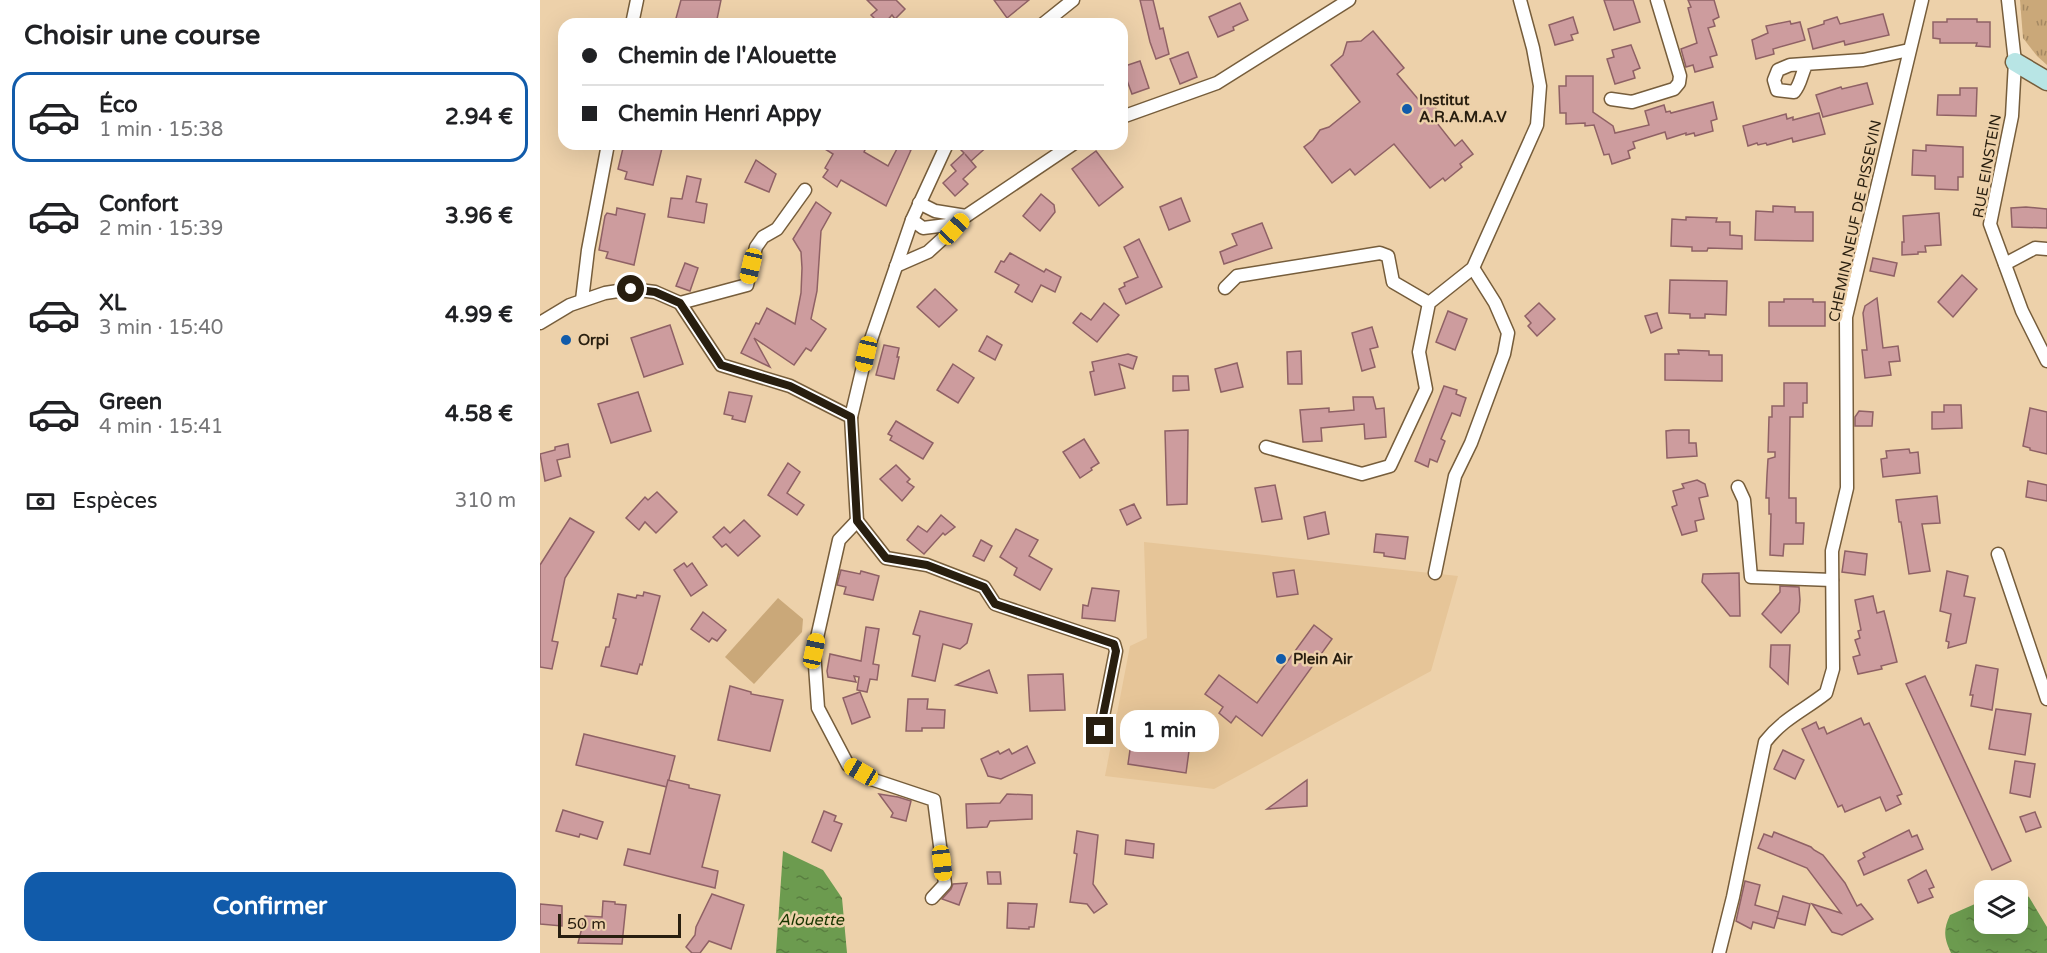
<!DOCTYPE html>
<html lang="fr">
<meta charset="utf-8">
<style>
:root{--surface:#fff;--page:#f6f6f6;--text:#202124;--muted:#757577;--line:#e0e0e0;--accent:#115baa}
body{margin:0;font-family:"Varela Round",sans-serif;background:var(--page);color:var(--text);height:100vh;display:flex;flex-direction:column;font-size:22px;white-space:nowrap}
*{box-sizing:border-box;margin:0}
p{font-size:20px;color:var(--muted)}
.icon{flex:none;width:33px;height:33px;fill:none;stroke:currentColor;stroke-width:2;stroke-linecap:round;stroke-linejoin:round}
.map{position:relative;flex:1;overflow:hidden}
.panel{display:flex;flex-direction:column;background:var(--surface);width:540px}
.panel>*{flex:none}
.guide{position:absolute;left:18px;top:18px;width:570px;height:132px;border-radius:18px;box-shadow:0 6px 24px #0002;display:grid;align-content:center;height:132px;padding:0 24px;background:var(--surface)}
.controls{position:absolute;left:1434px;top:880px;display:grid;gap:12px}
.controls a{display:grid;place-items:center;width:54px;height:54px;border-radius:12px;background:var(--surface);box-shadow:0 6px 24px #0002;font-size:30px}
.scale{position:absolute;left:18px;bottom:15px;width:123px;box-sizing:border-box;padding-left:6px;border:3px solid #281e0f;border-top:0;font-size:16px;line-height:21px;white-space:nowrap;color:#281e0f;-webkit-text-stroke:4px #edd1aa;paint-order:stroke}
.end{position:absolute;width:27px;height:27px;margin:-14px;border:8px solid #281e0f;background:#fff;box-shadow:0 0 0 3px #fff}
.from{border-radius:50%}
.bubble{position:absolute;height:42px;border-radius:18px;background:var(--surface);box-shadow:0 6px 24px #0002;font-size:20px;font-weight:700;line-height:42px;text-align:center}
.car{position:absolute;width:18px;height:36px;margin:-18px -9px;border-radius:8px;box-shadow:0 0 4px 2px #0007;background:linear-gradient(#f5c518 24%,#345 0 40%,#f5c518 0 76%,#345 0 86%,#f5c518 0)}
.guide b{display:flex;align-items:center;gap:21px;height:57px;font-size:22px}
.guide b+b{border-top:2px solid var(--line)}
.guide i{width:15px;height:15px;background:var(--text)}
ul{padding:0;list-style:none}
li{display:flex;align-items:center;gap:18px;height:90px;margin:0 12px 9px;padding:0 12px;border:3px solid transparent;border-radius:18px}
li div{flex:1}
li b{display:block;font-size:22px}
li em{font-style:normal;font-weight:700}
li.on{border-color:var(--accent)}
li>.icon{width:54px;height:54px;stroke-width:1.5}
h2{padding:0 24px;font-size:27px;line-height:72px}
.pay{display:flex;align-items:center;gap:15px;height:66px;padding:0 24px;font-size:22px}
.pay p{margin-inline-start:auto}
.action{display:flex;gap:12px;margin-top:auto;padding:12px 24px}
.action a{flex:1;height:69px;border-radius:18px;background:var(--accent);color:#fff;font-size:24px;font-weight:700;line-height:69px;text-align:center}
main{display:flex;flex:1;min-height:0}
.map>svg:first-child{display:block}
</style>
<main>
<section class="panel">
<h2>Choisir une course</h2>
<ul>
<li class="on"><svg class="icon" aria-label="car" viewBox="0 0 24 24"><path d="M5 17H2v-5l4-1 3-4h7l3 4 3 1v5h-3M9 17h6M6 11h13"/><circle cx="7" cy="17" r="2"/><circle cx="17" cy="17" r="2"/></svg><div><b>Éco</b><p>1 min · 15:38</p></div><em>2.94 €</em></li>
<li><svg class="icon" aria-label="car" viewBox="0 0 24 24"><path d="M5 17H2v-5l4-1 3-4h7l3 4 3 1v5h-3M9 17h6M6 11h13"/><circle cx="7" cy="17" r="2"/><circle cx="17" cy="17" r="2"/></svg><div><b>Confort</b><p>2 min · 15:39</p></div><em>3.96 €</em></li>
<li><svg class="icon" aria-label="car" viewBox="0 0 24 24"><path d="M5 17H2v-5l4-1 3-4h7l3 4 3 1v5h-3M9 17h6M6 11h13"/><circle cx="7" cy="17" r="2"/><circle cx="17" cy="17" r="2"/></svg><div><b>XL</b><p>3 min · 15:40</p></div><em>4.99 €</em></li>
<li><svg class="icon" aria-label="car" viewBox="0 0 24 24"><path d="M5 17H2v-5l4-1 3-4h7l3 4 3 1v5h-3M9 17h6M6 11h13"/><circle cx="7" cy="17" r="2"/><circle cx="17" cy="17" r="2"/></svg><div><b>Green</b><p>4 min · 15:41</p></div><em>4.58 €</em></li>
</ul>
<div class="pay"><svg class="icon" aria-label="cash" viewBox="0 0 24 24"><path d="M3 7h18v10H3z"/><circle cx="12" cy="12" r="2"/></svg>Espèces<p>310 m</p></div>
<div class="action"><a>Confirmer</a></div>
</section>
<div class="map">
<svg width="1507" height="953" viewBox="0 0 1507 953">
<defs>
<pattern id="grass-tufts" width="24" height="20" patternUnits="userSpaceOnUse" patternTransform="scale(1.5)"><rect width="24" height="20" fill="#caa879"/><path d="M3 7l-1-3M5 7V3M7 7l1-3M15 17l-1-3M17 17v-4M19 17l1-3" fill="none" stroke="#a48862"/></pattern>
<pattern id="water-ripples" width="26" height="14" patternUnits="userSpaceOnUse" patternTransform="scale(1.5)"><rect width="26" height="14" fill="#6c9b4f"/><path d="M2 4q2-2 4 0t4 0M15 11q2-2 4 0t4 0" fill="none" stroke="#597e40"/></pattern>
</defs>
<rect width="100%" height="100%" fill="#edd1aa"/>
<polygon fill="#e6c598" points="604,542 918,576 891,671 674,789 565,776 590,646 607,638"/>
<polygon fill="url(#grass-tufts)" points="1480,0 1507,0 1507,65 1497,56 1483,38"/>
<polygon fill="#caa879" points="238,598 263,619 262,632 214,684 185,657"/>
<g fill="url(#water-ripples)">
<polygon points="243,851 283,870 302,898 307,953 236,953"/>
<path d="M1469,890l11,1 9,6 18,30v26h-96c-7,-15 -8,-23 -1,-38l34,-15v24h34v-33h-13z"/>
</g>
<g fill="#cd9c9e" stroke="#8f6165" stroke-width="1.5">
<polygon points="141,0 181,0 176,24 143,24 135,22"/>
<polygon points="327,0 356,0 365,9 355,19 352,15 344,24 340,24 331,15 337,10"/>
<polygon points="454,0 489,0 467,18"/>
<polygon points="600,0 613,0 620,29 623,28 629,54 616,59 610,42"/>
<polygon points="1064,0 1093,0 1100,22 1074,30"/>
<polygon points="1148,0 1174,0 1179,17 1173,20 1175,26 1168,28 1177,55 1170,57 1173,67 1155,72 1153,65 1146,67 1141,49 1157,43 1148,8 1151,7"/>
<polygon points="700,3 708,20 693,27 694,30 678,37 669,17"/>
<polygon points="1343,14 1349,35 1305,45 1304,41 1273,49 1268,29 1284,24 1284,21 1297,17 1300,24"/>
<polygon points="1033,17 1038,33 1031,35 1033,40 1015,45 1009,25"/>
<polygon points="1407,19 1437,19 1437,22 1450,22 1450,47 1436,46 1437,43 1400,43 1400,39 1393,38 1393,22 1407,22"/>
<polygon points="1250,21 1251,24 1260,22 1265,40 1233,49 1234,54 1216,59 1212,40 1228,33 1226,26"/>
<polygon points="833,31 864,68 857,74 883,105 889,100 900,113 893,118 915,146 922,140 933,154 920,164 922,167 905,181 903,178 890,188 854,144 815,175 810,169 792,183 764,147 773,140 780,130 789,127 820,102 791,65 803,55 807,42 821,41"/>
<polygon points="1091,45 1100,68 1093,71 1095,78 1075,84 1067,59 1074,57 1072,50"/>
<polygon points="648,52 657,77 640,84 630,59"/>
<polygon points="600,61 609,88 592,94 582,67"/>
<polygon points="1026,76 1053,76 1053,112 1073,126 1075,133 1109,125 1105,111 1124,105 1126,112 1130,111 1131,113 1173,102 1177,119 1171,121 1173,131 1155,136 1154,133 1146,135 1146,133 1127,139 1125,132 1093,142 1095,148 1088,151 1090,158 1072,164 1069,154 1064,155 1054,125 1045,126 1045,123 1026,124 1026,113 1020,113 1019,86 1026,86"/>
<polygon points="1327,83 1333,104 1283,117 1276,95 1301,87 1302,89"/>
<polygon points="1420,88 1437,88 1436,116 1397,115 1398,95 1420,95"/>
<polygon points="1279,113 1285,134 1253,142 1252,138 1227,145 1226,143 1218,145 1217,143 1208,146 1203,126 1246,114 1247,119 1253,117 1253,120"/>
<polygon points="84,144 123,144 113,185 85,179 87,172 78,169"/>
<polygon points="277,144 328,144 324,152 348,166 359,145 371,150 346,206 301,180 297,187 287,180 283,177 288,170 285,168 293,154"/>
<polygon points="415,144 450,144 431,161 425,154 436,167 423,179 428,184 415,196 403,183 416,171 411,165 424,153"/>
<polygon points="1386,145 1423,147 1423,177 1418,177 1418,190 1395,189 1395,176 1372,175 1373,150 1386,151"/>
<polygon points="556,151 583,187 559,206 532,169"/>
<polygon points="216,160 236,174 229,192 205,182"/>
<polygon points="147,176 161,179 156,202 167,204 164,223 128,217 131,198 142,199"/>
<polygon points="501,194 514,205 515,212 500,231 483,216"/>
<polygon points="641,198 650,221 629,230 620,207"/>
<polygon points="276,202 291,213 281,231 277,291 271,319 286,329 271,351 266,348 254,365 214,338 230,367 201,353 216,323 219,324 227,308 255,324 261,293 262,268 261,252 253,239"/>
<polygon points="1233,206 1255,207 1255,212 1273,212 1273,241 1215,240 1216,211 1233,212"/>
<polygon points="1486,207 1507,209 1507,228 1472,227 1471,208"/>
<polygon points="77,208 105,214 94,265 66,258 68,252 59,250 65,216 67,213 76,215"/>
<polygon points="1399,213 1401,245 1385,246 1386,252 1378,252 1378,254 1362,255 1362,242 1364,242 1363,216"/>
<polygon points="1146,217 1177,218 1176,222 1190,222 1190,235 1202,236 1202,249 1168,248 1167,251 1152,251 1152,247 1131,246 1132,219 1146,220"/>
<polygon points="722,223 732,248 684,264 680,252 697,245 692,234"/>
<polygon points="599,239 622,287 586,304 579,289 585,286 584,283 598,277 584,247"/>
<polygon points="470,253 504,272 506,269 521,277 515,292 501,285 492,302 475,292 479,285 455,272 461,261 464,262"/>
<polygon points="1333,258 1357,263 1354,276 1330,271"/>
<polygon points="145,263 158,268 150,291 136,286"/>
<polygon points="1422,275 1437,289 1413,317 1398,302"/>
<polygon points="1130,280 1187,281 1186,315 1165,314 1165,318 1150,318 1150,314 1129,313"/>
<polygon points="395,289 417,310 399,327 377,307"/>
<polygon points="1337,298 1343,348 1358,346 1360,361 1349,362 1351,375 1325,378 1322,350 1327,350 1323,313 1325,306"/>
<polygon points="1244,299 1273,299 1273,302 1285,302 1285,326 1229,326 1229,302 1244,302"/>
<polygon points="564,303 579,315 557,342 533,323 541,313 551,320"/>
<polygon points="999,303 1015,319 997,336 988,326 991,323 985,316"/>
<polygon points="908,311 927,319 915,350 896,342"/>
<polygon points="1117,313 1122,328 1111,333 1105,316"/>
<polygon points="130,325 143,364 104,377 91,338"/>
<polygon points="832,327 838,347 830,349 835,367 822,371 812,333"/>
<polygon points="447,336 462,345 455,360 439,351"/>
<polygon points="344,345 359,348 357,357 359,357 354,379 336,375"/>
<polygon points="1138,350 1169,351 1169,355 1182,355 1182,381 1125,380 1125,354 1139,354"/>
<polygon points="761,351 762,384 748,384 747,352"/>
<polygon points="588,354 597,357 593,369 579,364 585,388 555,395 550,372 554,371 552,362"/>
<polygon points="697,363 703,387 681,392 675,369"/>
<polygon points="413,364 434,378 418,403 397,390"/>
<polygon points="633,376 648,376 649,390 633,391"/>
<polygon points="1244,383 1267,383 1267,403 1263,403 1263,417 1250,417 1249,498 1256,498 1256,523 1264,523 1263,544 1244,544 1243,556 1230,555 1231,514 1229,514 1229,498 1226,498 1227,475 1228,459 1235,457 1235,452 1228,452 1229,417 1232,417 1232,406 1244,406"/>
<polygon points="904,386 917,390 916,394 926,398 920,416 912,413 901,439 905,441 897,462 890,459 888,467 875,461"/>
<polygon points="98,392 111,431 71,443 58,404"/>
<polygon points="189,392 212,396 205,422 192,419 193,416 184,414"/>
<polygon points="813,397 833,397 836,409 844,408 846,437 825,439 824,424 781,428 782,441 763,442 760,410 789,408 789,412 814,410"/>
<polygon points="1404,405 1421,405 1422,428 1392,429 1392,412 1404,412"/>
<polygon points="1490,408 1507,412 1507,454 1490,450 1490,448 1483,446"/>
<polygon points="1319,411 1333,412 1332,426 1315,426 1315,417"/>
<polygon points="356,421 393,443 383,459 350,440 352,436 348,434"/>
<polygon points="648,430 647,504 627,505 625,431"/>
<polygon points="1133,430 1149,430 1149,443 1156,443 1157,456 1127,458 1126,431"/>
<polygon points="544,439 559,463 551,468 552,470 540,478 523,452"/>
<polygon points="28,444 30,457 17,460 21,476 5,481 0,454 15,450 15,447"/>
<polygon points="1369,449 1370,453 1378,452 1380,473 1343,477 1341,459 1347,458 1346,451"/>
<polygon points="248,463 260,472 247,493 264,505 257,515 228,495"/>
<polygon points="356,465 370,479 367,482 374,487 362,501 340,479"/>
<polygon points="1157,480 1165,484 1168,496 1159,498 1164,519 1155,521 1157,531 1142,535 1132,507 1137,505 1133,491 1144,488 1142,484"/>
<polygon points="1488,481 1507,485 1507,501 1486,497"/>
<polygon points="735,485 742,519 722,522 715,488"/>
<polygon points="117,492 137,512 116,533 105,522 99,530 86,518 105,497 108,500"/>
<polygon points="1397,496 1400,523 1382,524 1390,571 1369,574 1361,522 1359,522 1356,500"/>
<polygon points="594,504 601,518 587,525 580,510"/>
<polygon points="785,512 789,534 768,539 764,517"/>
<polygon points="401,515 415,527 405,535 403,533 384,554 367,540 378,526 387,532"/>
<polygon points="30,518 54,532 25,578 12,641 18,642 12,669 0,667 0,565"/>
<polygon points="204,520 220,536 198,556 186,544 182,547 173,537 184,527 190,533"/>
<polygon points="476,529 498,540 489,556 512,569 500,590 474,575 477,568 460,557"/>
<polygon points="836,534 868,537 865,559 844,556 844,553 834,552"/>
<polygon points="441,540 452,546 444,561 433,556"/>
<polygon points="1305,551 1327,554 1325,575 1302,572"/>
<polygon points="144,563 147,567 152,563 167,585 151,596 134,570"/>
<polygon points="301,570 320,574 321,571 339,576 333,600 304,594 306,587 297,585"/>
<polygon points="754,570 758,594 737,597 733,573"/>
<polygon points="1407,571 1428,576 1424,596 1435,598 1426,643 1408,648 1409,642 1406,641 1411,614 1400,611"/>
<polygon points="1199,573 1200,616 1190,616 1162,582 1163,574"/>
<polygon points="1240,586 1259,587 1260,600 1259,612 1241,633 1222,614 1240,592"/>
<polygon points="552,588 579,591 575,621 542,618 543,605 548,606"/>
<polygon points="104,592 120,596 102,665 100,664 97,674 61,666 66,647 69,647 76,619 73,618 78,594 96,598 97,595 103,596"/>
<polygon points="1333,596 1337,613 1344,611 1357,662 1341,666 1342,669 1318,674 1313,657 1320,655 1315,640 1320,638 1318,631 1321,630 1315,600"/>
<polygon points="380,611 432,624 427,643 420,649 403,644 395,681 372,676 380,636 373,634"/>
<polygon points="163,612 186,630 177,641 172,638 169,642 151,629"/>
<polygon points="774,625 792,639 722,736 696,716 691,723 679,713 683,707 665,694 679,675 717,703"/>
<polygon points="326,627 339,629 333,664 339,665 337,680 330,679 327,692 317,690 319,677 314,676 316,682 288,677 287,671 290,654 321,661"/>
<polygon points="1231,645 1250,645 1248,684 1230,667"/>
<polygon points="1436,665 1458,669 1452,710 1431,706 1433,695 1430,695"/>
<polygon points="449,670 457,693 416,685"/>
<polygon points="523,674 525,710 490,711 488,675"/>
<polygon points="1385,676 1471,861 1452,870 1366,684"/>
<polygon points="190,686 211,692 211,694 243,700 230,751 178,740"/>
<polygon points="320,692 330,717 312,724 303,698"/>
<polygon points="368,699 388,699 387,709 405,710 404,728 382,728 382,731 366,731"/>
<polygon points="1456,709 1491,714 1485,755 1449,749"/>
<polygon points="1321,718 1324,725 1329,723 1362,794 1357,796 1361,804 1346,811 1340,797 1305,812 1302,805 1298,807 1262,729 1276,722 1279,729 1284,727 1287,734"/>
<polygon points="44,734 135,756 127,787 36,765"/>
<polygon points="591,743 649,751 646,773 588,764"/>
<polygon points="487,746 495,763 461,779 448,776 441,759 458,751 460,754 469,749 472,754"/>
<polygon points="1243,750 1264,760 1255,779 1234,769"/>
<polygon points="1475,761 1495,764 1490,797 1470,793"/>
<polygon points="128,780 149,785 149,788 180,795 162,867 178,871 175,888 84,865 88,849 110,854"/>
<polygon points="767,780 767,806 727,809"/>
<polygon points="339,794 358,797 371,801 366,821 351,817 353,813"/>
<polygon points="467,794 492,795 492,819 450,821 447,827 427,828 426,804 460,803"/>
<polygon points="23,810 63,822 57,839 40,834 39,837 16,831"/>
<polygon points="284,811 296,816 294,821 302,824 291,851 272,842"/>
<polygon points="1495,812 1501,827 1486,832 1480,817"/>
<polygon points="1369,830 1372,837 1377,835 1383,849 1324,875 1318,861 1325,857 1323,853"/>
<polygon points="537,831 558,835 553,884 567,904 554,913 547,904 530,902 537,854 534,853"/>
<polygon points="1234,832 1271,847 1274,850 1283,855 1305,883 1317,906 1321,904 1333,919 1302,935 1292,932 1272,904 1301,913 1267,868 1218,848 1224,834 1232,837"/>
<polygon points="586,840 614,844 613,858 585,854"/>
<polygon points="1386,870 1394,887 1389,889 1393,897 1378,903 1368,880"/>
<polygon points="447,872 460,872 461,884 448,884"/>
<polygon points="1205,881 1220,885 1215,905 1239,912 1234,928 1213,922 1211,929 1196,921"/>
<polygon points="427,883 419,905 402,899 411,889 413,884"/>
<polygon points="172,894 204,905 191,949 169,941 160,953 152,953 146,947 155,935 156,927"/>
<polygon points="1243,896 1270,904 1265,925 1237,918"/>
<polygon points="63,901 75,902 75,904 86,905 82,944 38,943 45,916 62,917"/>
<polygon points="468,903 497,904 494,927 489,927 489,929 467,928"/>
<polygon points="0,904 22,906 22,926 0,924"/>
</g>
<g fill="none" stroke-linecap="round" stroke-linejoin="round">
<defs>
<g id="minor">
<polyline points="1468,0 1475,62 1472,116 1450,224 1482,311 1507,361"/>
<polyline points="92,24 97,0"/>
<polyline points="503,24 533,0"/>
<path d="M1266,65c-5,10 -5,19 -12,27l-17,-2 -3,-10 4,-10 12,-5 73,-5 46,-10"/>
<polyline points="1071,99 1092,102 1134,89 1139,83 1140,76 1117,0"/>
<polyline points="582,117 677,83 809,0"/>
<polyline points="379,203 395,211 426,216"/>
<polyline points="372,220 383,228 407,225 426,216 533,144"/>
<polyline points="1465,264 1495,248 1507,249"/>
<polyline points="356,266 388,252 422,221"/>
<polyline points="685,288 697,276 840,253 848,256 853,282 889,303"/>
<polyline points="42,300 48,250 68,144"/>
<polyline points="140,303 207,285 216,247 223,237 237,229 265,190"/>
<polyline points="0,323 30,305 65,293 91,289 115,292 140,303 181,365 250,386 311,417 317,521"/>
<polyline points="311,417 326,354 372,220 407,144"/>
<polyline points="726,447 822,474 850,466 886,389 879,352 889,303 933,268 997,125 1000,86 993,48 980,0"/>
<polyline points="1198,487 1204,500 1211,577 1292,580"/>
<polyline points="317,521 299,540 274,651 278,708 308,765 334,780 394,800 405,884 392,898"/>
<polyline points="317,521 346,558 387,565 444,587 455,604 574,644 576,651 560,731"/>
<polyline points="1458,554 1507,699"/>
<polyline points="895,573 915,476 931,443 964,354 968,333 955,303 933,268"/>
<path d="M1179,953l14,-56 32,-155c19,-24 38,-31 61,-49l7,-24 -1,-118 15,-63 -1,-171 76,-317"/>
</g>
<polyline id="secondary" points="1475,62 1507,81"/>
</defs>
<use href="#minor" stroke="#765d3b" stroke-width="15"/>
<use href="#secondary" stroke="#765d3b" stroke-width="21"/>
<use href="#minor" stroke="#fff" stroke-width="12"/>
<use href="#secondary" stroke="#b8e5e5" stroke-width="18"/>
</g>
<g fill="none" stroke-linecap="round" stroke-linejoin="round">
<polyline stroke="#281e0f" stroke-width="8" points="91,289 115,292 140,303 181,365 250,386 311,417 317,521 346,558 387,565 444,587 455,604 574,644 576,651 560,731"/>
</g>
<g fill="#115baa" stroke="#edd1aa" stroke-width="2">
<circle cx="867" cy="109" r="6"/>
<circle cx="26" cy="340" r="6"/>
<circle cx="741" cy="659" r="6"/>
</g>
<g text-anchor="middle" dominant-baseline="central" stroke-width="5" stroke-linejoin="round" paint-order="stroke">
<g font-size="15" font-weight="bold" fill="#281e0f" stroke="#edd1aa" text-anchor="start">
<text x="879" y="100">Institut<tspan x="879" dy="17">A.R.A.M.A.V</tspan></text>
<text x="38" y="340">Orpi</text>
<text x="753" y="659">Plein Air</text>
</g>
<g font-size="15" fill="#281e0f" stroke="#edd1aa">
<text transform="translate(1447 166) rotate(-80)">RUE EINSTEIN</text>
<text transform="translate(1315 221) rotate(-78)">CHEMIN NEUF DE PISSEVIN</text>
</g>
<g font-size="16" font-style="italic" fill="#183600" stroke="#edd1aa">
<text x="271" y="920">Alouette</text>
</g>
</g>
</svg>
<div class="controls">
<a><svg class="icon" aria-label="layers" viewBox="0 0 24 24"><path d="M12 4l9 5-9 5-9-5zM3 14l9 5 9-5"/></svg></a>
</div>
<div class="scale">50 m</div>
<i class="end from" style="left:91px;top:289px"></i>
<i class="end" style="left:560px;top:731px"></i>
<div class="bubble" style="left:580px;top:710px;width:99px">1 min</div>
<i class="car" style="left:414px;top:229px;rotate:43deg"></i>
<i class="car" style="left:211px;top:266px;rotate:193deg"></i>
<i class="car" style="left:326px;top:354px;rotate:193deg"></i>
<i class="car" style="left:274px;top:651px;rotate:12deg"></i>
<i class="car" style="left:321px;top:772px;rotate:300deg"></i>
<i class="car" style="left:402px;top:863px;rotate:173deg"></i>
<div class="guide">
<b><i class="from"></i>Chemin de l'Alouette</b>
<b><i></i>Chemin Henri Appy</b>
</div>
</div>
</main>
